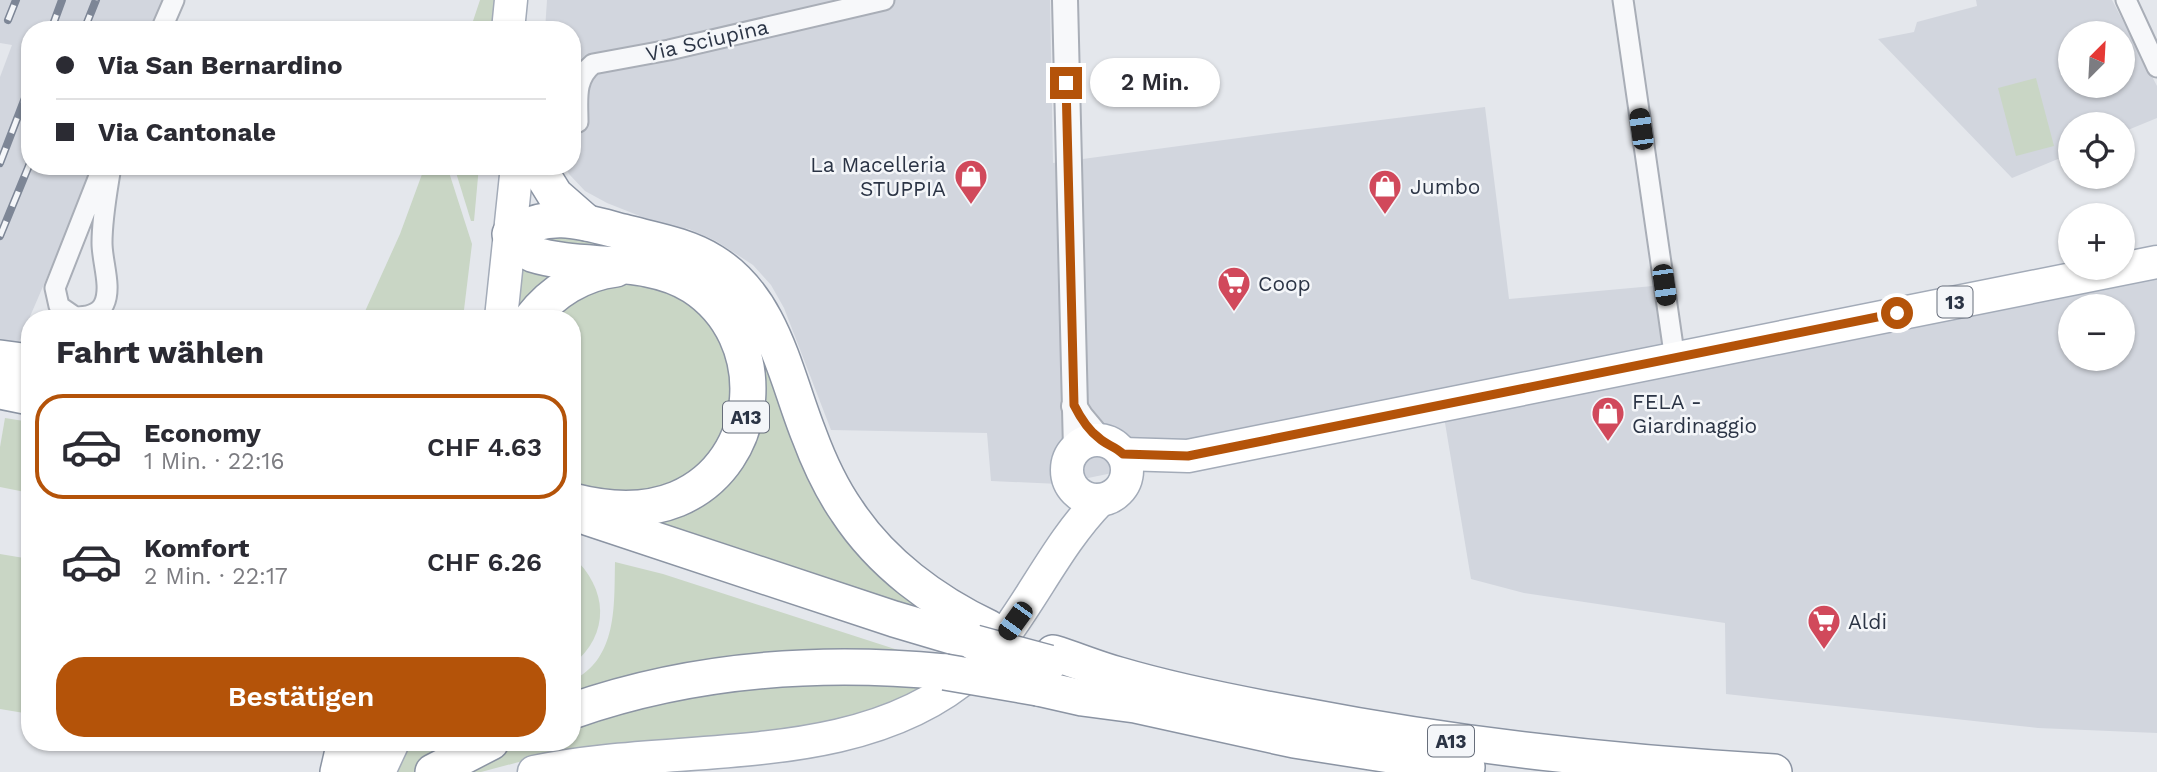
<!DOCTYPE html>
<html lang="de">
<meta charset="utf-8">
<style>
:root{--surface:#fff;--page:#f2f2f3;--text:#2b2b33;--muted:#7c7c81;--line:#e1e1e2;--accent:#b45309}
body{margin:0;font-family:"Work Sans",sans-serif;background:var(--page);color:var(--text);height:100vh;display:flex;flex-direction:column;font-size:26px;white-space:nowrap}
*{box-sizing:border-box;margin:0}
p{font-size:23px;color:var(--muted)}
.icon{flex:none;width:38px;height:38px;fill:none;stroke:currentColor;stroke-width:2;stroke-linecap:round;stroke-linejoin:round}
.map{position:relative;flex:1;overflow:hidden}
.sheet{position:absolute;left:21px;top:310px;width:560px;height:441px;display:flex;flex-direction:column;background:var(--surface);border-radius:28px;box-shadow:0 2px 5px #0004}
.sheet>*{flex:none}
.top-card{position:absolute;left:21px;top:21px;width:560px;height:154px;border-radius:28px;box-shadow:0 2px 5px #0004;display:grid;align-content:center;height:154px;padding:0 35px;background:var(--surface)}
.needle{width:46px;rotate:24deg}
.fabs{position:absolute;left:2058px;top:21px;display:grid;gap:14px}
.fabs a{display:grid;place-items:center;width:77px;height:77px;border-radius:50%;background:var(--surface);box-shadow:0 2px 5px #0004;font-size:35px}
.end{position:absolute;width:32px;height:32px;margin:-16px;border:9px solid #b45309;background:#fff;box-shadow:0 0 0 4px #fff}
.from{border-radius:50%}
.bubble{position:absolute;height:49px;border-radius:24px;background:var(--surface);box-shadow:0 2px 5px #0004;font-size:23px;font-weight:600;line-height:49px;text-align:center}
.car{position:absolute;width:21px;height:42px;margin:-21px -10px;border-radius:9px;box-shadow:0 0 5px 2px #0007;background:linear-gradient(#222 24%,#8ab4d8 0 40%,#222 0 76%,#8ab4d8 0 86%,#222 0)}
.top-card b{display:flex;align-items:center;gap:24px;height:66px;font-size:26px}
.top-card b+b{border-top:2px solid var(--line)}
.top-card i{width:18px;height:18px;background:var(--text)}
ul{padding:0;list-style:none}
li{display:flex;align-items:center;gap:21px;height:105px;margin:0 14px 10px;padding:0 21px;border:4px solid transparent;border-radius:28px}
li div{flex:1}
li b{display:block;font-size:26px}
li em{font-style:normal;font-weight:600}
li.on{border-color:var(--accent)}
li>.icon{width:63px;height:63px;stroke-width:1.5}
h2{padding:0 35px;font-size:32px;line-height:84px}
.action{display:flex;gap:14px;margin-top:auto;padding:14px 35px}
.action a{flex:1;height:80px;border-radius:28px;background:var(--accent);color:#fff;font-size:28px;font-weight:600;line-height:80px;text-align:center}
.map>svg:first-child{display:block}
</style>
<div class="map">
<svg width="2157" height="772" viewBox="0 0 2157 772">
<rect width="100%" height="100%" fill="#e4e7ec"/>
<g fill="#d2d6de" fill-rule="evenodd">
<polygon points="0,0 169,0 154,30 30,30 30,166 95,166 0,386 0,77 12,45 0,43"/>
<path d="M547,0h287v11l50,-11h166l3,163 223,-30 209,-26 24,192 155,-14 7,60 486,-83v471l-119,-5 -312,-34 -1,-71 -201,-30 -53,-14 -29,-174 -383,79 -68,-3 -4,-48 -156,-3 -47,-122 -13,-23 -18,-20 -37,-24 -27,-12 -29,-5 -53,-21 -22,-12 -16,-17 -4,-8h7v-136h-27zM2070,306h53v53h-53z"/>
<path d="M1976,0h136l45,86v32l-34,14v-8h-53v30l-58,24 -134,-139 36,-7 3,-10 60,-16zM2070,33h53v53h-53z"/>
</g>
<g fill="#c9d6c5">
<polygon points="480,0 499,0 496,30 470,30"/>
<polygon points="2036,78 2054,146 2016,156 1998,88"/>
<polygon points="425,166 447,166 472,244 463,318 362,318 400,234"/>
<polygon points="454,166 479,166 474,221 471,221"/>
<polygon points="536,229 646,248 765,346 928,610 881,599 639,520 718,481 740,327 605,258 524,233"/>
<polygon points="522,260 579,270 515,318"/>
<polygon points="620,282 651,285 697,307 724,341 736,401 718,445 690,476 637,494 572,488 572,318 549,318 565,303"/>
<polygon points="5,418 30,422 30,493 0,487 0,447"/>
<polygon points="0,554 30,559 30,714 0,709"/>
<path d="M572,556c36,32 39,78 0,109z"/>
<path d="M615,562l48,12 272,88 -363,40v-21c46,-23 42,-75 43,-119z"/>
<polygon points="761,683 934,685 850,723 538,757 481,772 460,772 524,742 572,742 572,725 609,714"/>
<polygon points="403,742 470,742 417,772 390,772"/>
</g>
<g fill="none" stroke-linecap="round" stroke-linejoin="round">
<defs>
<g id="minor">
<polyline points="1623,0 1675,360"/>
<polyline points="2126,0 2157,67"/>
<polyline points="161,30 174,0"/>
<path d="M578,122c0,-22 -4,-43 15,-58l76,-14 215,-50"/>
<path d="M103,166l-48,122 4,18 16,11c11,0 24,-2 29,-13 8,-17 -2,-42 -2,-61 0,-26 5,-51 9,-77"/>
</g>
<g id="tertiary">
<polyline points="1065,0 1076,450"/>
<polyline points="1074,406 1081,417 1101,441"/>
</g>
<g id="primary">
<polyline points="508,30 511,0"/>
<polyline points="501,318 517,166"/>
<circle cx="1097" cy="470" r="30"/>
<polyline points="1123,454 1188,456 2157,262"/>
<polyline points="354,772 366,742"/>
<polyline points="379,772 393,742"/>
<path d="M534,772c143,-31 326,0 440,-102 51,-50 76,-119 126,-170"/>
</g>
<g id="motorway">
<polyline points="537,166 555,195 587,223"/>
<path d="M532,318c20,-26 50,-45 84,-49"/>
<polyline points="0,358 30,362"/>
<polyline points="0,391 30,397"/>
<path d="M572,501c35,9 71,12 105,-2 88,-37 95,-162 16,-213 -47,-30 -110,-16 -161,-32l-9,-5 -13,-15c40,-24 71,-13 113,-2 30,8 63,13 90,30 60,37 72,113 96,173 10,27 22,53 38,76 34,52 87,91 142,117"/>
<polyline points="589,518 894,619 975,643"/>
<path d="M1053,653c23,7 44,16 66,22 61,18 124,30 186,41 156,30 312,47 469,56"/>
<polyline points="1038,688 1082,698 1135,705 1294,740 1467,767"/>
<path d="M572,711c120,-42 247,-51 373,-39"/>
<polyline points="338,772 345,742"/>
<polyline points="433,772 491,742"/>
</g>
</defs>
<use href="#minor" stroke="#a9aeb7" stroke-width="23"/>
<use href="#tertiary" stroke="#a9aeb7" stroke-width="28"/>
<use href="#primary" stroke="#a3abb8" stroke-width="35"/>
<use href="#motorway" stroke="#8b94a3" stroke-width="38"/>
<use href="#minor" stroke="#f7f8fa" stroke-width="19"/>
<use href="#tertiary" stroke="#f7f8fa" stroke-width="24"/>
<use href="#primary" stroke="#fff" stroke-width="32"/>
<use href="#motorway" stroke="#fff" stroke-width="35"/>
<defs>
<g id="rail">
<polyline points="8,20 16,0"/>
<polyline points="51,30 62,0"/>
<polyline points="84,30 96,0"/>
<polyline points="0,163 30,85"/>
<polyline points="0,236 30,163"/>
</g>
</defs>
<use href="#rail" stroke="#7d8696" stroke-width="8"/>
<use href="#rail" stroke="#f4f6f9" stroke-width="5" stroke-dasharray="16" stroke-linecap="butt"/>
<defs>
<g id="motorway-bridge">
<polyline points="975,643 1049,663"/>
<polyline points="945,672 1038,688"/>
</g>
</defs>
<use href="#motorway-bridge" stroke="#8b94a3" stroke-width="38" stroke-linecap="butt"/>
<use href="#motorway-bridge" stroke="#fff" stroke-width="35"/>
</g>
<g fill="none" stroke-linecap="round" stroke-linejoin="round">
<path stroke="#b45309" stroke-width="9" d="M1066,83l8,322c6,12 14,25 25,33 7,7 16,8 24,16l65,2 709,-143"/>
</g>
<defs>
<symbol id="shop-pin" viewBox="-11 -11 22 30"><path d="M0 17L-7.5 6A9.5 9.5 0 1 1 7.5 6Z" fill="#d1495b" stroke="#f4f6f9"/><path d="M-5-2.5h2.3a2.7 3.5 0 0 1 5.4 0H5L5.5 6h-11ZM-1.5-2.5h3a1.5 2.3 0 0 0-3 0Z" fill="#fff"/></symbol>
<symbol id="supermarket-pin" viewBox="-11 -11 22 30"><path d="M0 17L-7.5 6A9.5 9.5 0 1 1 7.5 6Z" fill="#d1495b" stroke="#f4f6f9"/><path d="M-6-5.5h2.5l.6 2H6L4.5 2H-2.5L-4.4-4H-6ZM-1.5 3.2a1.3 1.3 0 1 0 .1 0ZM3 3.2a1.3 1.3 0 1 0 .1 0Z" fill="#fff"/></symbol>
</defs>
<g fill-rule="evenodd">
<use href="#shop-pin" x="952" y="157" width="38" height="52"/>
<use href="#shop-pin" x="1366" y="167" width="38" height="52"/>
<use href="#supermarket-pin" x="1215" y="264" width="38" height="52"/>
<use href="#shop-pin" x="1589" y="394" width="38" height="52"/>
<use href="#supermarket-pin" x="1805" y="602" width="38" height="52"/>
</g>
<g text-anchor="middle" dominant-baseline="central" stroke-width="5" stroke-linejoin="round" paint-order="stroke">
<g fill="#f4f6f9" stroke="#676e7b" stroke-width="2">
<rect x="1937.5" y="286.5" width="35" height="31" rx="5"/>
<rect x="723" y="401.5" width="46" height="31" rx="5"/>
<rect x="1428" y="725.5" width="46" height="31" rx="5"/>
</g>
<g font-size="19" font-weight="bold" fill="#2b3445">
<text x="1955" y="302">13</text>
<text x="746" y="417">A13</text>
<text x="1451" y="741">A13</text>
</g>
<g font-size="21" fill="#2b3445" stroke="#f4f6f9">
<text transform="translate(707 40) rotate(-13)">Via Sciupina</text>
</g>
<g font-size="21" fill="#2b3445" stroke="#f4f6f9" text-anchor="start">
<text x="946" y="164" text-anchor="end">La Macelleria<tspan x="946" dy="24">STUPPIA</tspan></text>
<text x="1410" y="186">Jumbo</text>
<text x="1258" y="283">Coop</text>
<text x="1632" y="401">FELA -<tspan x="1632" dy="24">Giardinaggio</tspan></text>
<text x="1848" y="621">Aldi</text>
</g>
</g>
</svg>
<div class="fabs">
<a><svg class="needle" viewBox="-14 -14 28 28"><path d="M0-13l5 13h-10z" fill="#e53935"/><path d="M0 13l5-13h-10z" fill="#7c7c81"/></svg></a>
<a><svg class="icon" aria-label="locate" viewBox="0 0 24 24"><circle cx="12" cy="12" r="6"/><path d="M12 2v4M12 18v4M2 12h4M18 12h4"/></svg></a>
<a>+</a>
<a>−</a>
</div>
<i class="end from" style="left:1897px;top:313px"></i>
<i class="end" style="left:1066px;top:83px"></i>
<div class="bubble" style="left:1090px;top:58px;width:130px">2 Min.</div>
<i class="car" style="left:1641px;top:129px;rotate:352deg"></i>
<i class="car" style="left:1664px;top:285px;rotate:172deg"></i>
<i class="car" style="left:1015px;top:621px;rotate:216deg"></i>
<div class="top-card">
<b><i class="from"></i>Via San Bernardino</b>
<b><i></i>Via Cantonale</b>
</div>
<section class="sheet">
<h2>Fahrt wählen</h2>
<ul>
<li class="on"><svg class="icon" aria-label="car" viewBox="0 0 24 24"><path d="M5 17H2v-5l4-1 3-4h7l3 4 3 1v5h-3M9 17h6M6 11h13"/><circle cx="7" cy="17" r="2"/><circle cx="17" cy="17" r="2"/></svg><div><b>Economy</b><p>1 Min. · 22:16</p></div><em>CHF 4.63</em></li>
<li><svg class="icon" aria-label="car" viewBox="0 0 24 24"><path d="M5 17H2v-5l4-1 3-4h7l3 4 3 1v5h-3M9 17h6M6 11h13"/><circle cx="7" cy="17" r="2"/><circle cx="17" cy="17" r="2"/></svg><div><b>Komfort</b><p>2 Min. · 22:17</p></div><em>CHF 6.26</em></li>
</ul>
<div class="action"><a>Bestätigen</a></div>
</section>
</div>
